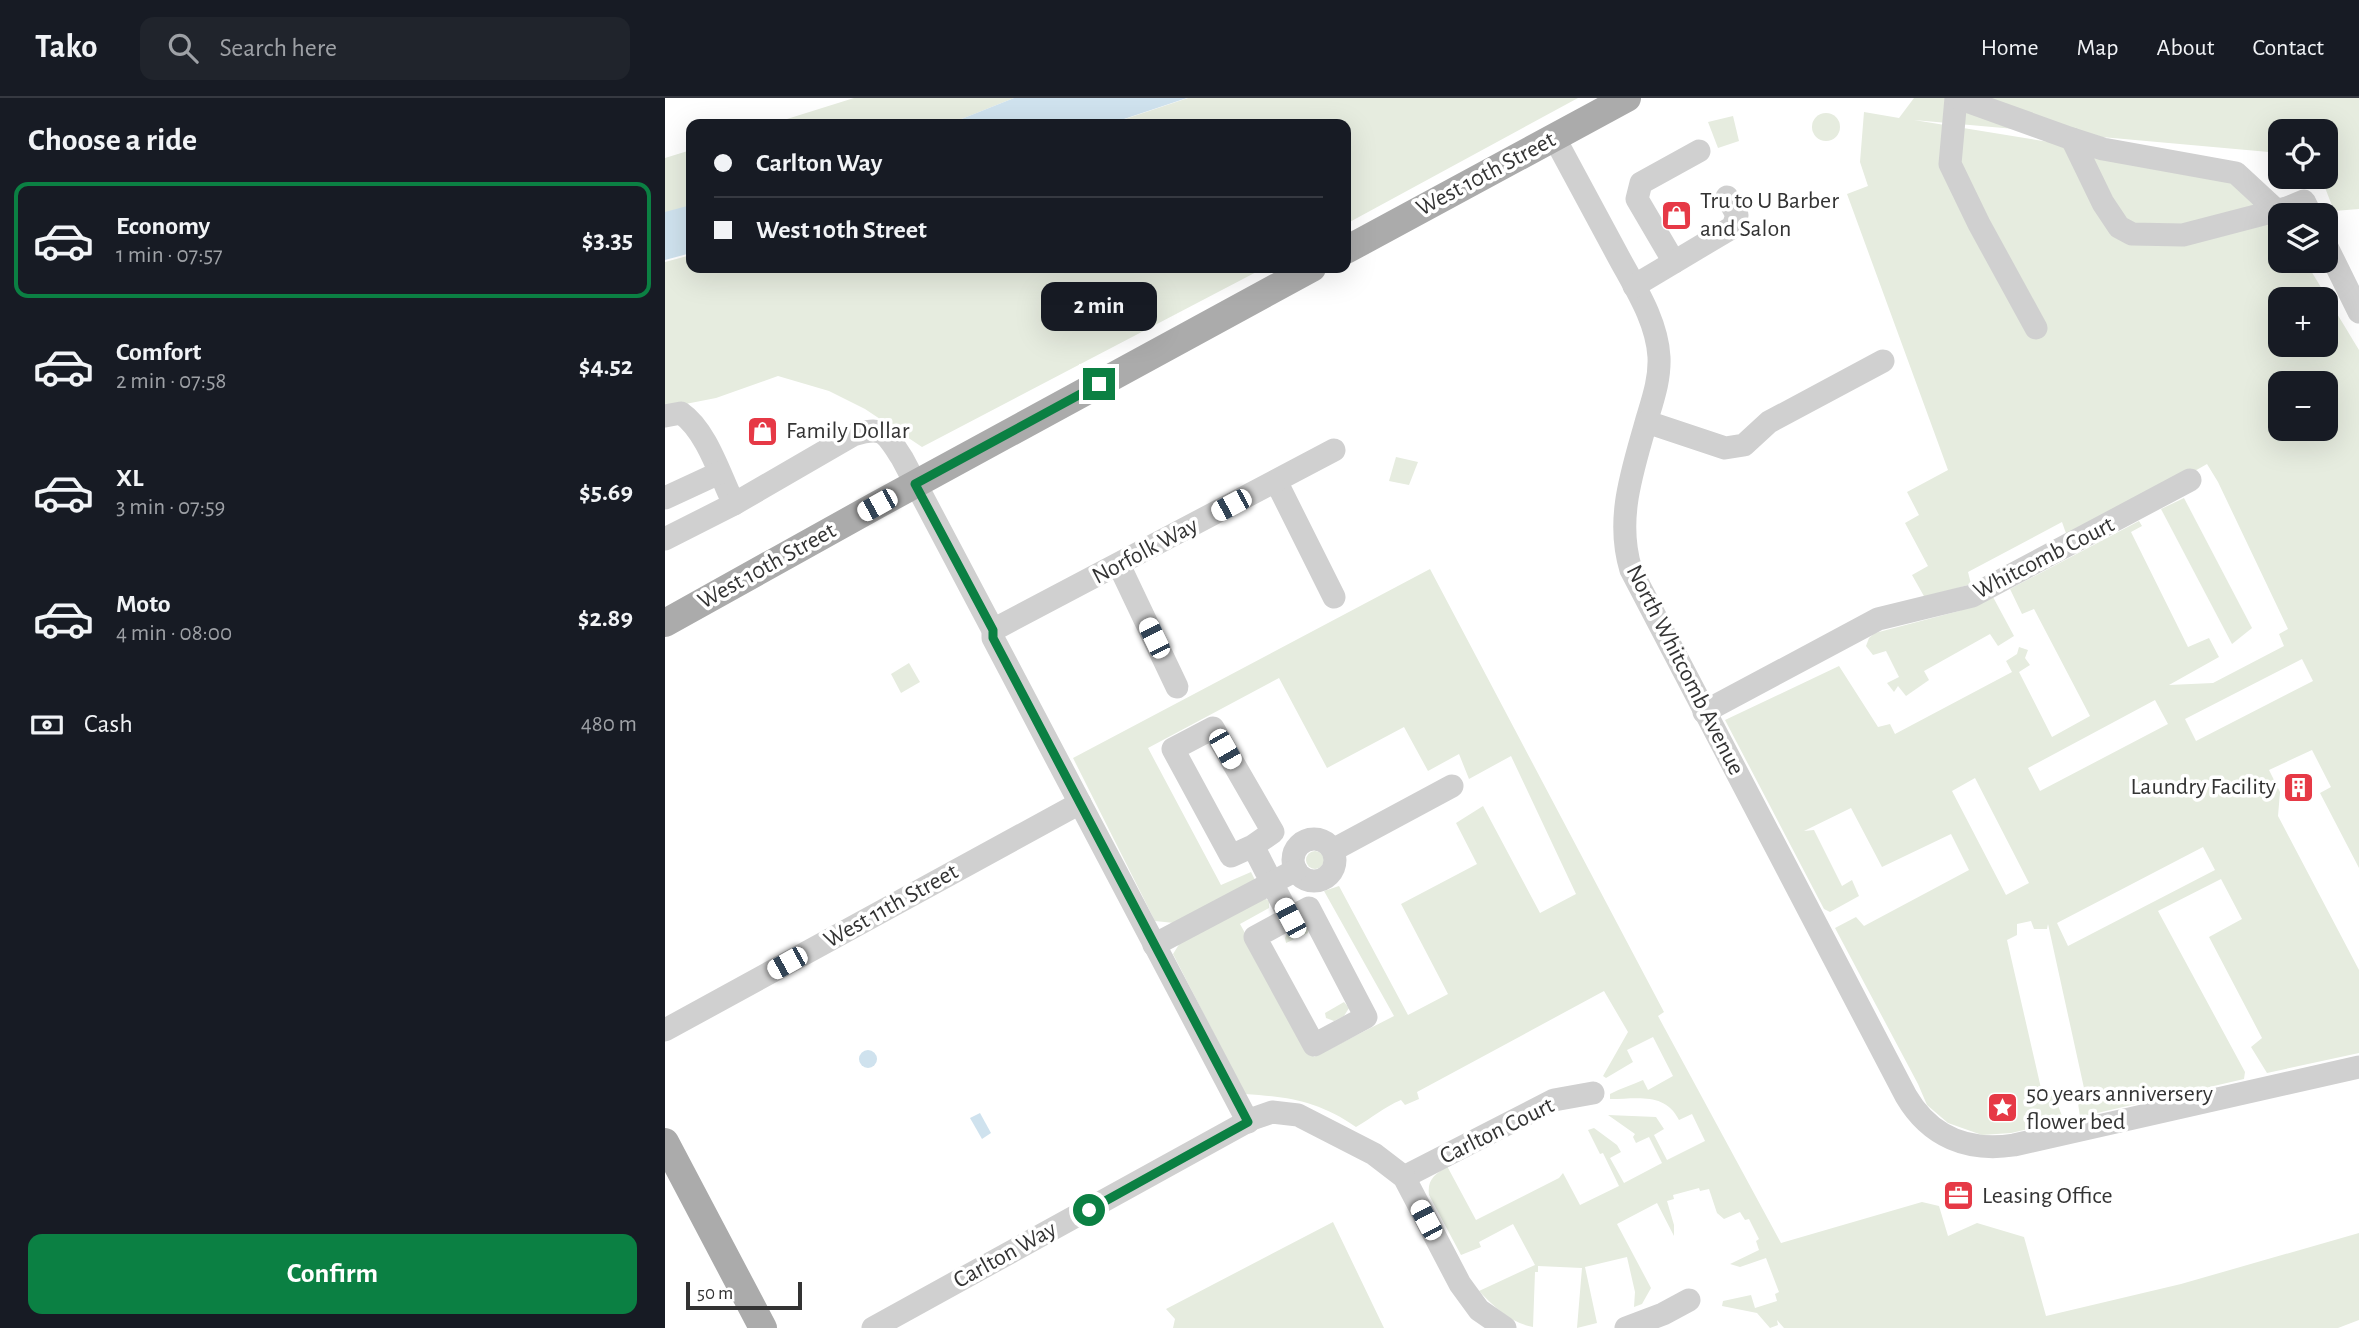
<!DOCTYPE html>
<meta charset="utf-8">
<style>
:root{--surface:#171b24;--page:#20242c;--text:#f1f3f6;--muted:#9ea1a6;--line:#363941;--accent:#0b8043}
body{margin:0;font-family:"Alegreya Sans",sans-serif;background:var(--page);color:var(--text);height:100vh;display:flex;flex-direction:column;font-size:26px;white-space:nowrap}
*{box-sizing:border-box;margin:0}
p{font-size:23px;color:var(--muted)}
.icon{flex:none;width:38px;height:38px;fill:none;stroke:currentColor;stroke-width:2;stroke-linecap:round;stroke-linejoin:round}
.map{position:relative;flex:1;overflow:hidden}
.side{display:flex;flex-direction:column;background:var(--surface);width:665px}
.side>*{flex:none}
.guide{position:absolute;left:21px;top:21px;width:665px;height:154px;border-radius:14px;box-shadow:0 7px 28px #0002;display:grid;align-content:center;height:154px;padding:0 28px;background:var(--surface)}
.fabs{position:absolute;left:1603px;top:21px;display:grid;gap:14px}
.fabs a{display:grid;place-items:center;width:70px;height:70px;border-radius:14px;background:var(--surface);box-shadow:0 7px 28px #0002;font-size:35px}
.scale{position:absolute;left:21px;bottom:18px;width:116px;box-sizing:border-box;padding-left:7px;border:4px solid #333;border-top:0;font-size:19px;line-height:24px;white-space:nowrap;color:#333;-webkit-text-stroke:5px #fff;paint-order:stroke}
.end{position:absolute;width:32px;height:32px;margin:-16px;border:9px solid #0b8043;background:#fff;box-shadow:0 0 0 4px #fff}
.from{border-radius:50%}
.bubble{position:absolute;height:49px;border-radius:14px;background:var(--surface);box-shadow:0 7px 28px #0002;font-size:23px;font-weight:700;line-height:49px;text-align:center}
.car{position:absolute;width:21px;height:42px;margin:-21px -10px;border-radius:9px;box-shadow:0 0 5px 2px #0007;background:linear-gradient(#fff 24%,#345 0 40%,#fff 0 76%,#345 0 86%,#fff 0)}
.guide b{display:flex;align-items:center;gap:24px;height:66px;font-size:26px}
.guide b+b{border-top:2px solid var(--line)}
.guide i{width:18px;height:18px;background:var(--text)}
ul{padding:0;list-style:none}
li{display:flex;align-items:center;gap:21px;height:116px;margin:0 14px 10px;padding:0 14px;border:4px solid transparent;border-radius:14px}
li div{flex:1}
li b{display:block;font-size:26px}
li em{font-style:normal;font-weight:700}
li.current{border-color:var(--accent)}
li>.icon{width:63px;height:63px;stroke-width:1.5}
h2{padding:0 28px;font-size:32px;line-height:84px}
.pay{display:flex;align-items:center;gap:18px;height:77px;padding:0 28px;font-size:26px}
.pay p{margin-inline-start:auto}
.action{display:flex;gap:14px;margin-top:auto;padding:14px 28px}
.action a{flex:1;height:80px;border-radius:14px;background:var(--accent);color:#fff;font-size:28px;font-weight:700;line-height:80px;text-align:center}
header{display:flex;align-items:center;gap:42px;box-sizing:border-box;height:98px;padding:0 35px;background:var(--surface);border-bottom:2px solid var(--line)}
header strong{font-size:33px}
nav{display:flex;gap:38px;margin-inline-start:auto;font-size:24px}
.search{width:490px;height:63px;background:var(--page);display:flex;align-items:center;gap:18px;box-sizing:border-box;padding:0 24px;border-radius:14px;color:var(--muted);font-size:26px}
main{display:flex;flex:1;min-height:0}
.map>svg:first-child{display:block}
</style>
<header>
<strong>Tako</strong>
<div class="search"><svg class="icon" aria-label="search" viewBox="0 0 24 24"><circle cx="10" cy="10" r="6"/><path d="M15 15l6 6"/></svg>Search here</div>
<nav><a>Home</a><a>Map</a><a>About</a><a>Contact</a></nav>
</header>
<main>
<section class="side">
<h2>Choose a ride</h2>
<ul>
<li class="current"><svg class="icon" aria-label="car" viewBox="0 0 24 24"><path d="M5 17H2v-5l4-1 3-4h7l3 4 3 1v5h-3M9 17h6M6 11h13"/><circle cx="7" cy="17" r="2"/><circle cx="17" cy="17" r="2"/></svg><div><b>Economy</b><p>1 min · 07:57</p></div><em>$3.35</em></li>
<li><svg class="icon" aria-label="car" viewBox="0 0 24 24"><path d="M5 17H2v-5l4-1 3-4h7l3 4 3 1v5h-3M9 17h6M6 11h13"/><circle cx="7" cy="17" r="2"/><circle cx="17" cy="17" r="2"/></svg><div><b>Comfort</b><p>2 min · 07:58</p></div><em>$4.52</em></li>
<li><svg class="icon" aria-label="car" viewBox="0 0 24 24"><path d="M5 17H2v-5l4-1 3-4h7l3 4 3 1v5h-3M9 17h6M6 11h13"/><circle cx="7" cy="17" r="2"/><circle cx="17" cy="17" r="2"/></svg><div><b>XL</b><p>3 min · 07:59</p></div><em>$5.69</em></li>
<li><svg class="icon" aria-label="car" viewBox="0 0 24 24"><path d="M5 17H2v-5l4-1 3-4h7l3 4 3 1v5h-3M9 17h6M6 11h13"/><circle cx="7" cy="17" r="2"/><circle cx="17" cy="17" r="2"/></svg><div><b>Moto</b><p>4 min · 08:00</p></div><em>$2.89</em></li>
</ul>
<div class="pay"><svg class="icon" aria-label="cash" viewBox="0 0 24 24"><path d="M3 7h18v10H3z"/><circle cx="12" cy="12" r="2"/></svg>Cash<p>480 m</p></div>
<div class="action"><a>Confirm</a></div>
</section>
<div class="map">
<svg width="1694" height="1230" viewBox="0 0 1694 1230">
<rect width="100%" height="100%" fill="#fff"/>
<g fill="#e6ecdf" fill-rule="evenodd">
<polygon points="189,0 349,0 284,26 106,26"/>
<polygon points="523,0 913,0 681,126 681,26 445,26"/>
<path d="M1249,0h445v111l-25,2 -13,-34h5v-46h-46v22l-366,-33 308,50 58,55v36h25l54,89v518l-39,-75 11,-6 -19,-37 -43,20 11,22 -2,24 81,154v83l-92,20 -16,-26 11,-9 -53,-101 33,-18 -21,-40 -63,32 87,161 -1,7 -164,38 -4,-28 8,-1 -36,-164 -1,5h-13l-3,-8 -14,3v11l-10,5 36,157 11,-2 10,26 -53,12 -29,2 -34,-12 -21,-18 -9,-21 -83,-156 21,-11 8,9 105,-56 -18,-36 -69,33 -31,-59 -47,23 10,-1 28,56 10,-6 7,16 -29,16 -6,-3 -99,-189 114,-54 39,61 12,-3 5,10 117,-62 -6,-11 11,-7 2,-7 9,3 -3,8 5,7 -11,7 33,65 38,-21 -56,-107 -12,5 -12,-25 129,-68 3,5 -11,6 57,115 21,-9 10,19 -50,28 44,-2 71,-37 -5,-12 9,-5 -70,-147 -11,-18 -77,44 -62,31 -6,-17 -94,50 3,12 -46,14 -13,-23 16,-9 -23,-43 14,-8 -12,-23 41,-22 -101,-276 21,-8 -8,-24 4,-50 35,6zM1615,201h46v46h-46zM1615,285h46v46h-46zM1637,561l11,22 -117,60 -11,-22zM1490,602l13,24 -128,67 -12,-23zM1310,680l54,105 -23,12 -54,-104zM1538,749l12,23 -147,76 -11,-23z"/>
<circle cx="1161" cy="29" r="14"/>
<polygon points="1068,18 1074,43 1053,50 1043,24"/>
<polygon points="26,52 26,109 0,116 0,60"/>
<polygon points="26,157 26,170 599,170 257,349 200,311 164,293 113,278 51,300 0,310 0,164"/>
<polygon points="731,359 753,364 744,387 724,383"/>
<polygon points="1519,400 1587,530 1567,546 1496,411"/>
<path d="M765,471l234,443 -6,4 123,227 141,-41 17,4 9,30 29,-13 47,14 22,79 135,-32 178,-51v87l-21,8h-554l-7,-8 1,5 -8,3 -13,-15 -35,-7 1,-5 28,-6 4,13 22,-7 -2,-7 4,-2 -13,-34 -26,9 -10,-3 29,-14 -3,-9 3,-2 -10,-20 -4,1 -5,-8 -16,7 -7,-6 -8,-24 -9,2 -1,-3 -26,7 1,4 -7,2 7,24v11l-17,-33 -40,21 34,64 -9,16 -8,3 1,-15 -8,-35 -42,10 12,56 -20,5 5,-60 -44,-2v6h-3l-2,55c-22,-4 -39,-20 -54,-36l56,-26 -22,-41 -34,18 2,5 -20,8 -32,-60c-2,-16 6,-20 18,-29l29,54 83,-42 4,-5 17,32 39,-19 -16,-33 -3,1 -12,-24 6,-2 23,17 4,7 -11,6 14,25 38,-20 -13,-26 -13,6 -3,-6 2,-3 -27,-19 48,2 8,12 -10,6 13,25 38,-19 -13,-27 -13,6c-14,-28 -41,-21 -69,-21v-5c11,-6 22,-9 33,-14l5,10 25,-14 -20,-39 -26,13 6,12 -27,16 -3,-2 25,-44 -24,-41 -187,101 2,7 -14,6 -4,-5c-17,7 -29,18 -45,27 -38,-26 -67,-30 -111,-33l-72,-140 10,-16 80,-41 6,4v7l-29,16 74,133 80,-41 -70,-125 15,-5 69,129 40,-21 -47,-90 76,-40 -21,-41 27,-17 57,107 36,-19 -65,-138 -42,23 -10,-25 -31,17 -24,-44 -77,41 -48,-90 -131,70 73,137 30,-13 4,8 -81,43 -19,-2 -82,-163z"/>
<polygon points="1328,499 1349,538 1333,548 1325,536 1259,573 1264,582 1241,598 1233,588 1229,594 1222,585 1234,579 1221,553 1208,557 1201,548 1204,540 1210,535 1294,513"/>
<polygon points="244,565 255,584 236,595 226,576"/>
<circle cx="650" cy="762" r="9"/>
<polygon points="635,827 643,831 643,835 621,845 620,840 623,834"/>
<polygon points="679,904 684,910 679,918 669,923 661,920 660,915"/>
<polygon points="668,1124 719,1230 508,1230 510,1221 501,1211"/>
</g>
<g fill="#cfe2ee">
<polygon points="349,0 522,0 444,26 284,26"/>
<polygon points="26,107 26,155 0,162 0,114"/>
<circle cx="203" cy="961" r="9"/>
<polygon points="315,1015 326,1035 317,1041 305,1020"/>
</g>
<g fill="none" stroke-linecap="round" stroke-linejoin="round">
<g stroke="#d0d0d0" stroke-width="23">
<polyline points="1291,0 1285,66 1314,126 1371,230"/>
<polyline points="1293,0 1407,41"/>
<path d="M889,39c21,39 42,78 63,117 17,32 40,66 42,103 1,22 -6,42 -12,62 -14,51 -32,99 -16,151l275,526c24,41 62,56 108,49l345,-78"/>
<polyline points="1611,112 1571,75 1438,51 1407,41 1438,105 1454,129 1467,136 1518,137 1622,110 1639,103 1646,117"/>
<polyline points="1661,147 1694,214"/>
<polyline points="1009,164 972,101 976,85 1034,53"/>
<polyline points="969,188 1068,129 1072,117 1062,99"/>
<path d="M0,318l16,-3c26,18 39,63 53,91"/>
<polyline points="982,324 1060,350 1079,347 1104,324 1218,263"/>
<polyline points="611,383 669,499"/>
<polyline points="0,400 54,375"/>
<path d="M0,441l69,-35 119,-69c31,-9 32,-3 49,23l91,172v8l255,484"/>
<polyline points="454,467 512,589"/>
<polyline points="328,532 669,352"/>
<polyline points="1039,614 1213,521 1307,498 1525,382"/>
<circle cx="649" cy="762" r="21"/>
<polyline points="588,748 608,734 548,630 508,651 566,758 588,748 625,820 590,839 649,947 701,919 644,810 625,820"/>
<polyline points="668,752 787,688"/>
<polyline points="489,847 631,772"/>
<polyline points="0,932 415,705"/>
<polyline points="739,1079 889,1002 928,995"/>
<polyline points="208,1230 587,1021 607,1014 633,1017 709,1056 739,1079 795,1186 814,1212 840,1230"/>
<polyline points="961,1230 998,1216 1024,1202"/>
</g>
<g stroke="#ababab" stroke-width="28">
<polyline points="681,152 962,0"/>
<polyline points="0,525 212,407 647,170"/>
<polyline points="0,1044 98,1230"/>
</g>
</g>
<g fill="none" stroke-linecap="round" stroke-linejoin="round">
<polyline stroke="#0b8043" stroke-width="9" points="424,1112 583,1024 328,540 328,532 250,386 434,286"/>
</g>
<defs>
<symbol id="shop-square" viewBox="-11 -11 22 22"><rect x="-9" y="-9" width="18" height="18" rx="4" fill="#e63946" stroke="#fff"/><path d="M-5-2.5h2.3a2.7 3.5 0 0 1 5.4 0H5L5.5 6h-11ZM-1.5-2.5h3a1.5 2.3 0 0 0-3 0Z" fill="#fff"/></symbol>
<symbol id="building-square" viewBox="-11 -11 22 22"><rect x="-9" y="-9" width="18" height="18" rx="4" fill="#e63946" stroke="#fff"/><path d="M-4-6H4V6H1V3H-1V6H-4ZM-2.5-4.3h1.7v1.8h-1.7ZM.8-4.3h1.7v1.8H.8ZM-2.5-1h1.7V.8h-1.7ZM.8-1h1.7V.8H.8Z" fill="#fff"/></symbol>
<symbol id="sight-square" viewBox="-11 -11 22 22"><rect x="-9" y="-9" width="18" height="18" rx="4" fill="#e63946" stroke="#fff"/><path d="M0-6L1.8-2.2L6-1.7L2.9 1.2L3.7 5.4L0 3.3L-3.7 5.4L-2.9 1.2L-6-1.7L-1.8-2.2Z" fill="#fff"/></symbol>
<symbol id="office-square" viewBox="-11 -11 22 22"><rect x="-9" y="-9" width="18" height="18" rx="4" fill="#e63946" stroke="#fff"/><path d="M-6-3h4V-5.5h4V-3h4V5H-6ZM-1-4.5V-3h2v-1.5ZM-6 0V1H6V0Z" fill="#fff"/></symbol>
</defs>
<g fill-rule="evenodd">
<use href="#shop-square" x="994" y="100" width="35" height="35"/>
<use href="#shop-square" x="80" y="316" width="35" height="35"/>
<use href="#building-square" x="1616" y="672" width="35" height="35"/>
<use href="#sight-square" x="1320" y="992" width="35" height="35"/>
<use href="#office-square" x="1276" y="1080" width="35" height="35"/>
</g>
<g text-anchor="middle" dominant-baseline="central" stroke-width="7" stroke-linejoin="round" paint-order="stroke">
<g font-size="24" fill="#333" stroke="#fff">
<text transform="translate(821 76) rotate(-28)">West 10th Street</text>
<text transform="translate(480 453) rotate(-28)">Norfolk Way</text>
<text transform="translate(1379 460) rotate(-27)">Whitcomb Court</text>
<text transform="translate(102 468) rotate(-29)">West 10th Street</text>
<text transform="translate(1020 572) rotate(63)">North Whitcomb Avenue</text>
<text transform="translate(226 808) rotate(-29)">West 11th Street</text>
<text transform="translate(832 1033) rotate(-26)">Carlton Court</text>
<text transform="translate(340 1157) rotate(-29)">Carlton Way</text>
</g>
<g font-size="24" fill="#333" stroke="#fff" text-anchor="start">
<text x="1035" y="103">Tru to U Barber<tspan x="1035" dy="28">and Salon</tspan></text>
<text x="121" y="333">Family Dollar</text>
<text x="1611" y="689" text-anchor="end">Laundry Facility</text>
<text x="1361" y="996">50 years anniversery<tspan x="1361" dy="28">flower bed</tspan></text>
<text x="1317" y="1098">Leasing Office</text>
</g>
</g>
</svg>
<div class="fabs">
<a><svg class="icon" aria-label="locate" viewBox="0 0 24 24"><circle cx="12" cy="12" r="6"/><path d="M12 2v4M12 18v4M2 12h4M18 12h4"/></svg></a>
<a><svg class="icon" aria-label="layers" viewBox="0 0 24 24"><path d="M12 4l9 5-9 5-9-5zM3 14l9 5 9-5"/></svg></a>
<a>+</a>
<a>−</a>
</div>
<div class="scale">50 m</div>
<i class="end from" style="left:424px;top:1112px"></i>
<i class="end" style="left:434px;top:286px"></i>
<div class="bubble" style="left:376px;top:184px;width:116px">2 min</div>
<i class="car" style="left:212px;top:407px;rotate:241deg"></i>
<i class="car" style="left:566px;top:407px;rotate:242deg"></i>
<i class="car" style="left:489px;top:540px;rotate:334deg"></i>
<i class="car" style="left:560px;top:651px;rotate:150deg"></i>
<i class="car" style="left:625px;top:820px;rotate:332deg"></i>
<i class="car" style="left:122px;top:865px;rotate:241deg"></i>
<i class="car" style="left:761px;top:1122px;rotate:332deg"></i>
<div class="guide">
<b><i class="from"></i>Carlton Way</b>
<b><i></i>West 10th Street</b>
</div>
</div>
</main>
